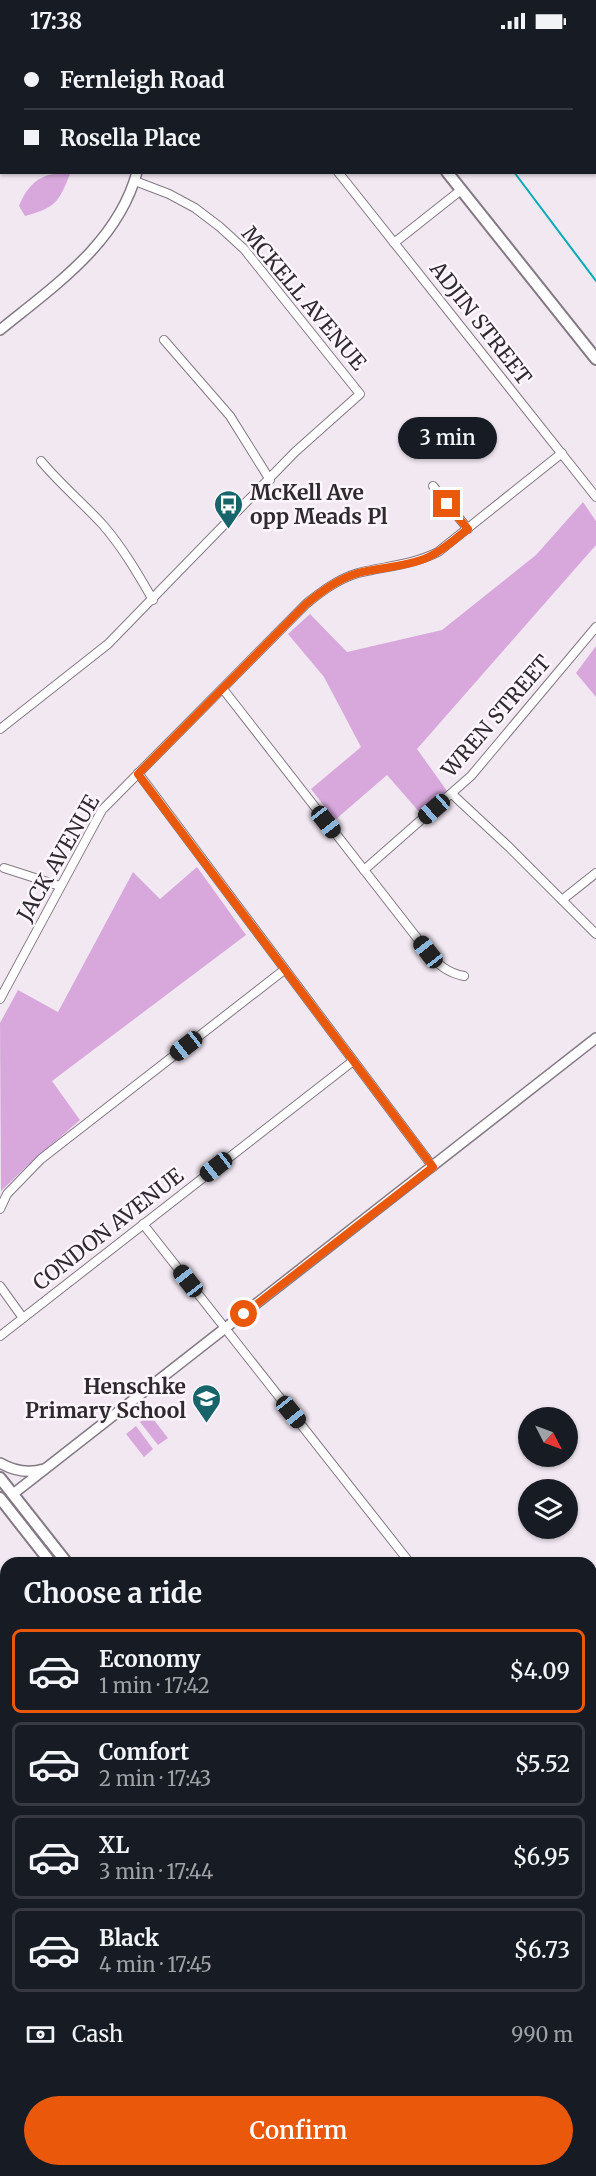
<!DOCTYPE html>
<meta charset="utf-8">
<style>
:root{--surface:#171b24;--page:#242831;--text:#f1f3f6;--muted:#9ea1a6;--line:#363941;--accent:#ea580c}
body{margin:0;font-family:Merriweather,serif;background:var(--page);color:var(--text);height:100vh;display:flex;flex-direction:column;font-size:22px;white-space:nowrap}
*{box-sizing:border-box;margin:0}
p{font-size:20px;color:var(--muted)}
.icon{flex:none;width:33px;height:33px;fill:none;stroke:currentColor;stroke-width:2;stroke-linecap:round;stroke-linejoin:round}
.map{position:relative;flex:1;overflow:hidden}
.side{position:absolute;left:0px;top:1515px;width:597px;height:620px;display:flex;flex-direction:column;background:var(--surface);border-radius:18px 18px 0 0;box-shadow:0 2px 4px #0004}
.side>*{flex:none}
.top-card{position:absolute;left:0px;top:0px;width:597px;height:132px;box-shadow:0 2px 4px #0004;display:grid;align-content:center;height:132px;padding:0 24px;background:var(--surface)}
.needle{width:39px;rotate:132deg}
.fabs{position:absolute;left:518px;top:1365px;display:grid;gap:12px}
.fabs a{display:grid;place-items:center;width:60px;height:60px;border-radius:50%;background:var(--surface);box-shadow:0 2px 4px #0004;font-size:30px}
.end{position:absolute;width:27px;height:27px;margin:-14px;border:8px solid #ea580c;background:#fff;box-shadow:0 0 0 3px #fff}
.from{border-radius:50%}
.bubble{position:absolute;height:42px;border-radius:21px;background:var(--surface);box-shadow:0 2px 4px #0004;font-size:20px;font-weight:600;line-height:42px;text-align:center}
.car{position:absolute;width:18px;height:36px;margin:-18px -9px;border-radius:8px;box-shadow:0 0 4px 2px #0007;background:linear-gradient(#222 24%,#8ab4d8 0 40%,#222 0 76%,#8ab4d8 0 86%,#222 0)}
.top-card b{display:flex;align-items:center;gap:21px;height:57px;font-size:22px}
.top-card b+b{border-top:2px solid var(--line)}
.top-card i{width:15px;height:15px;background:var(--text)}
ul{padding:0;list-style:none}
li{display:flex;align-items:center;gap:18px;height:84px;margin:0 12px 9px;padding:0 12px;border:3px solid var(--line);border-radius:9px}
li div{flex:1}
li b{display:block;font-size:22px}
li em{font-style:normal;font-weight:600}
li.selected{border-color:var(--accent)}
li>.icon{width:54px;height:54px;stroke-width:1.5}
h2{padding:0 24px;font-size:27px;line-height:72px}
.pay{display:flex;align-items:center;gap:15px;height:66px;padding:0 24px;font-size:22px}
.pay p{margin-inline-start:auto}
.primary-button{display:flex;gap:12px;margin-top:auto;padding:12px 24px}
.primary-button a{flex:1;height:69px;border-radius:36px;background:var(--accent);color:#fff;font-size:24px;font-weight:600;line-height:69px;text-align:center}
.status{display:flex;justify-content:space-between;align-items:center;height:42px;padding:0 30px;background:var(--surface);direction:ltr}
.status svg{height:16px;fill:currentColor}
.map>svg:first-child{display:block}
</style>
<div class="status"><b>17:38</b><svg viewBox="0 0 49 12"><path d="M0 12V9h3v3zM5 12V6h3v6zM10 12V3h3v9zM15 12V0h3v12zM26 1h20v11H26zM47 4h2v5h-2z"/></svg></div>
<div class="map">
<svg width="596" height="2134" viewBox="0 0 596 2134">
<rect width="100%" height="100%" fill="#f2e8f2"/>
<g fill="#d8a8dd">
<path d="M67,131l3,1c-11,28 -15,34 -45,42l-6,-10c9,-23 23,-34 48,-33z"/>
<polygon points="583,460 596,479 596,503 417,707 447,749 421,772 387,733 335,778 311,747 361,705 324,635 288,592 310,572 347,610 442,588 536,513"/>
<polygon points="596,604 596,655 576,631"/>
<polygon points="197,825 246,893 52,1039 80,1078 27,1124 1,1149 0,981 18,948 58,970 133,830 160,857"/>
<polygon points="150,1373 168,1396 158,1403 140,1380"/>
<polygon points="136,1384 153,1407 144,1415 126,1392"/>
<polygon points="0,1634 6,1642 6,1924 0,1929"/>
<polygon points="596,1992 596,2134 568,2134 564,2129 591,2128 591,1996"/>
</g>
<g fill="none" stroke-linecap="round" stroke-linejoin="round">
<g stroke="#04abb5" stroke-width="2">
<polyline points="406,0 407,2"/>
<polyline points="514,130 596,239"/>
</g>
<defs>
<g id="minor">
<polyline points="25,0 27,2"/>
<polyline points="213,0 217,2"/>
<polyline points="532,0 534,2"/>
<polyline points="158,2 165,0"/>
<polyline points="338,130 596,455"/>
<polyline points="394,201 461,148"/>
<polyline points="164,298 230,374 270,438"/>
<path d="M41,419c19,23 42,42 62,64 20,23 35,49 50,75"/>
<polyline points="433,444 468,487"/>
<path d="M223,647l205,263c10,13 20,21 36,24"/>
<polyline points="0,687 108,602 295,410 360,352 244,207 220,185 195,166 169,152 135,139"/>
<polyline points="138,731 433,1125"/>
<polyline points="452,752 509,805 596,892"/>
<polyline points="4,826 60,844"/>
<polyline points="364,828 471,734 596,585"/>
<polyline points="562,858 596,831"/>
<path d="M0,957l102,-189 204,-206c16,-13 32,-25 52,-31 28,-7 54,-8 80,-21l124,-99"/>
<polyline points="0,1167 7,1152 41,1117 284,928"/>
<polyline points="143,1182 410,1521"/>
<polyline points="0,1244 23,1276"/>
<polyline points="0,1294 353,1019"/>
<polyline points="591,1622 596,1618"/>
<polyline points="0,1634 6,1642"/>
<polyline points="591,1794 596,1790"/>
<polyline points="591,1908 596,1915"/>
<polyline points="0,1929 6,1924"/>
<polyline points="0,1974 6,1981"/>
<polyline points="122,2128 126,2134"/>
<polyline points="325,2128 329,2134"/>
</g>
<g id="tertiary">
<path d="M0,288c54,-44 118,-87 137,-158"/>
<path d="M0,1421c14,8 28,11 44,6"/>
<polyline points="13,1452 596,996"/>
<polyline points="591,1975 596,1971"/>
<polyline points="387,2134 394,2128"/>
</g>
<g id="secondary">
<polyline points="346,0 347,2"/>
<polyline points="447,130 596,317"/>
<polyline points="0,1436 67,1521"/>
<polyline points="0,1456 51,1521"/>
<polyline points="535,2128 540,2134"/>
<polyline points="548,2128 552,2134"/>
</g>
</defs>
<use href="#minor" stroke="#837a83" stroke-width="10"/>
<use href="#tertiary" stroke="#837a83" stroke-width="12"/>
<use href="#secondary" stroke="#837a83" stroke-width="14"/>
<use href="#minor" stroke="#fff" stroke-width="8"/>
<use href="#tertiary" stroke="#fff" stroke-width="9"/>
<use href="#secondary" stroke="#fff" stroke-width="10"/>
</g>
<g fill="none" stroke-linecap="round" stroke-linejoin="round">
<path stroke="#ea580c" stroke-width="8" d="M244,1272l189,-147 -295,-393 168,-170c16,-13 32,-25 52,-31 21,-5 43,-6 63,-13 18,-6 32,-20 47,-31l-21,-25"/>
</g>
<defs>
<symbol id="bus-pin" viewBox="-11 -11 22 30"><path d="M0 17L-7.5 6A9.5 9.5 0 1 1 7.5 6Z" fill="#17656b" stroke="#fef6fe"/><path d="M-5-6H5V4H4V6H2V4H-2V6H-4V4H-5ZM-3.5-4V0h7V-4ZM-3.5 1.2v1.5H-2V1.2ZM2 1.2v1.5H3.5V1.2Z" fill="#fff"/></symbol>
<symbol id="school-pin" viewBox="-11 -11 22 30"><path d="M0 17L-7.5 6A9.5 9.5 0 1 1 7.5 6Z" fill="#17656b" stroke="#fef6fe"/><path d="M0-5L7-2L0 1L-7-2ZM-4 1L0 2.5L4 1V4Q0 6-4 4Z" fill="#fff"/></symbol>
</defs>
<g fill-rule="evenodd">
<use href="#bus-pin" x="212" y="446" width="33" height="45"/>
<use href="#school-pin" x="190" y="1340" width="33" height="45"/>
</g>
<g text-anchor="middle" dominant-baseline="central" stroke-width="5" stroke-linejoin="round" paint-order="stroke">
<g font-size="21" fill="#2e2a2e" stroke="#fef6fe">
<text transform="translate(304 256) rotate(50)">MCKELL AVENUE</text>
<text transform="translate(481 281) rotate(52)">ADJIN STREET</text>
<text transform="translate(496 674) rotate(-49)">WREN STREET</text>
<text transform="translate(58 816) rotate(-60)">JACK AVENUE</text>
<text transform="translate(108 1187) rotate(-38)">CONDON AVENUE</text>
</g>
<g font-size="21" font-weight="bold" fill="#2e2a2e" stroke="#fef6fe" text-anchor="start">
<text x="250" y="450">McKell Ave<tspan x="250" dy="24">opp Meads Pl</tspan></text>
<text x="186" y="1344" text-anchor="end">Henschke<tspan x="186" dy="24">Primary School</tspan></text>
</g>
</g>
</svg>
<div class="fabs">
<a><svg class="needle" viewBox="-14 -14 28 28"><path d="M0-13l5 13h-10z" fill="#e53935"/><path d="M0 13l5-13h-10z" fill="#9ea1a6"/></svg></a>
<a><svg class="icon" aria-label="layers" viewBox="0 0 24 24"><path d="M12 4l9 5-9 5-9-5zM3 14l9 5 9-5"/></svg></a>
</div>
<i class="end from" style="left:244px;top:1272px"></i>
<i class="end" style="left:447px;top:462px"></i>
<div class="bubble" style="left:398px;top:375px;width:99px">3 min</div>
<i class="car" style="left:434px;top:767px;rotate:229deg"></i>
<i class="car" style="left:326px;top:780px;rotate:142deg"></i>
<i class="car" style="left:428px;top:910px;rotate:322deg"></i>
<i class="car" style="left:186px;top:1004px;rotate:232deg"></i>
<i class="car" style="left:216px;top:1125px;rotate:232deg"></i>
<i class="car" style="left:188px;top:1239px;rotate:322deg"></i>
<i class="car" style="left:291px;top:1370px;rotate:141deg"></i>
<div class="top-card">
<b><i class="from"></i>Fernleigh Road</b>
<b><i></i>Rosella Place</b>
</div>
<section class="side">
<h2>Choose a ride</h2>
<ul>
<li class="selected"><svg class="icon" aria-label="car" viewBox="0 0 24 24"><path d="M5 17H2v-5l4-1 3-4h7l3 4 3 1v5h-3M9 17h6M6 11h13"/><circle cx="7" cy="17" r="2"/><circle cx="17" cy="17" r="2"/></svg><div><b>Economy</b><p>1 min · 17:42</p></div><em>$4.09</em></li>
<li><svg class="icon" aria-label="car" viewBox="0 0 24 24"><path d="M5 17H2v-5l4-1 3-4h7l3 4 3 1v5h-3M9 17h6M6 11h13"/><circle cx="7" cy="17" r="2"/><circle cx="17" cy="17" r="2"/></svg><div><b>Comfort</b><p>2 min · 17:43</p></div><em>$5.52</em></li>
<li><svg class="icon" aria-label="car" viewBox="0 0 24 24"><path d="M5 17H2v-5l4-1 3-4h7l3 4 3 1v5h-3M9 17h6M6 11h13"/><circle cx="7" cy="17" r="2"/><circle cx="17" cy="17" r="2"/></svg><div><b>XL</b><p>3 min · 17:44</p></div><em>$6.95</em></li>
<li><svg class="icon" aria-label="car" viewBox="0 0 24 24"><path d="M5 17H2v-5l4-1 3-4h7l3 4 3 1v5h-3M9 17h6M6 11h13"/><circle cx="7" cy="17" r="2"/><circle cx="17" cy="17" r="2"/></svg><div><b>Black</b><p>4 min · 17:45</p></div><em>$6.73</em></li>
</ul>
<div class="pay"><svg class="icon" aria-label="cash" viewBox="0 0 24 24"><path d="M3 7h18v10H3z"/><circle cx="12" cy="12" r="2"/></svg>Cash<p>990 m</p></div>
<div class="primary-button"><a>Confirm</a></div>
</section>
</div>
